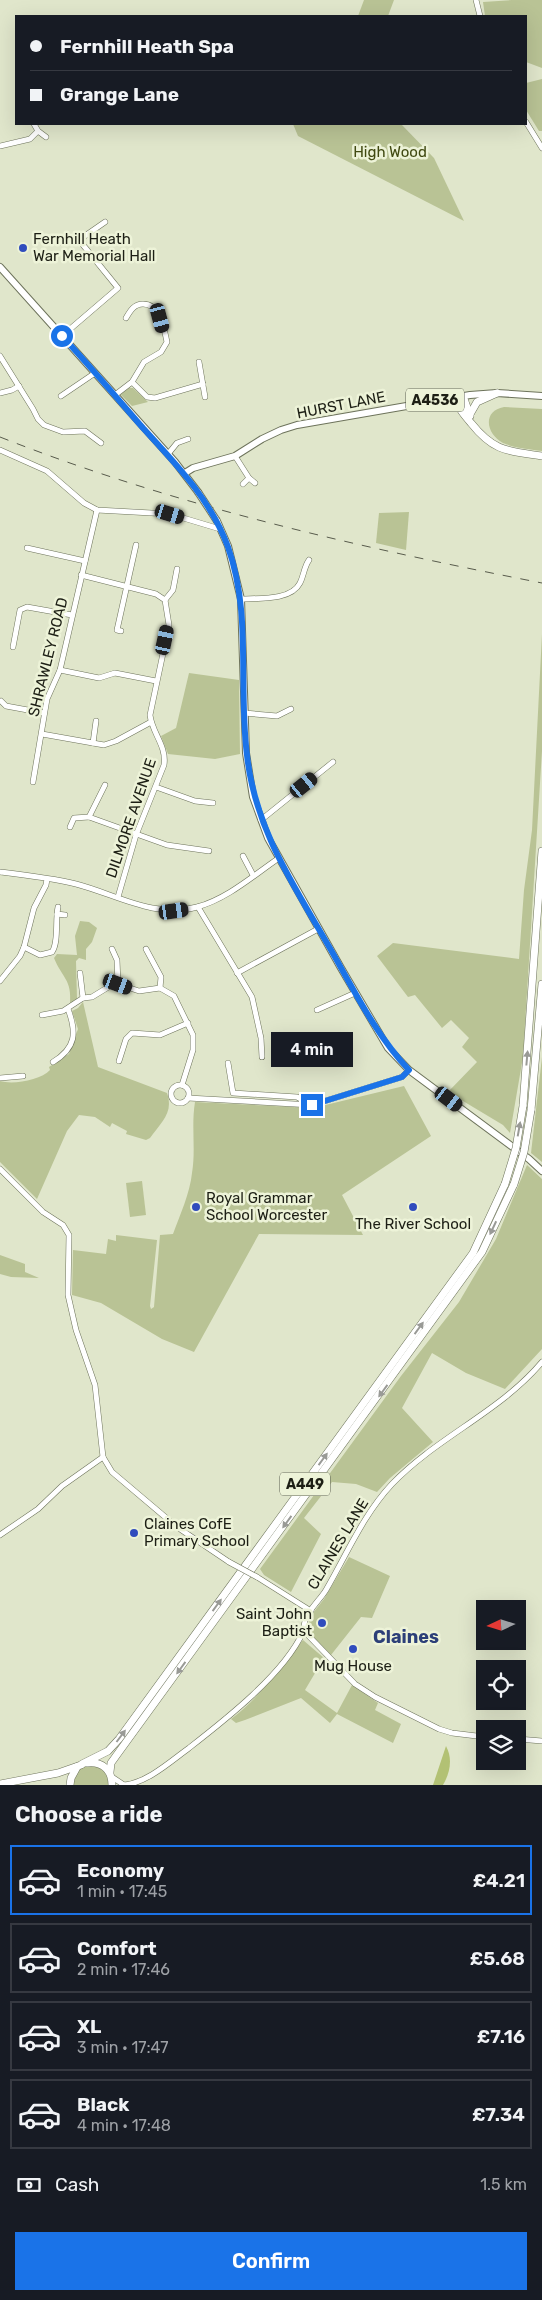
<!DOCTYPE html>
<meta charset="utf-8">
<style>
:root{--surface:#171b24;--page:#20242c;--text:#f1f3f6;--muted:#9ea1a6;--line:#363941;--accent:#1a73e8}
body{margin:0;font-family:Rubik,sans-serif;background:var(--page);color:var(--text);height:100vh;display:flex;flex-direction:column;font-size:19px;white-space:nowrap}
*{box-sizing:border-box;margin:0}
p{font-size:16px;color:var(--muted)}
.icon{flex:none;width:28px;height:28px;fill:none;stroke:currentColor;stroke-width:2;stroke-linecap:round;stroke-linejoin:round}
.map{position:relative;height:1785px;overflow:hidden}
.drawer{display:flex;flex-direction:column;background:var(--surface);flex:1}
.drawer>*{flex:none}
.top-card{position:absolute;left:15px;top:15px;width:512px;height:110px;border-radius:0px;box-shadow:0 5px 20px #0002;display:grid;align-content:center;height:110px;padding:0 15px;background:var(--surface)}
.needle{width:32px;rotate:266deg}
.controls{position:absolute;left:476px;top:1600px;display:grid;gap:10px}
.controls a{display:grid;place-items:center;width:50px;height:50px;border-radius:0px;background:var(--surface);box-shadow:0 5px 20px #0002;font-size:25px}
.end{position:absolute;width:22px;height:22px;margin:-11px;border:6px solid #1a73e8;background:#fff;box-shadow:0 0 0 2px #fff}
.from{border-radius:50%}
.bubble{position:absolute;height:35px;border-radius:0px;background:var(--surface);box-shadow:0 5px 20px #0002;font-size:16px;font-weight:600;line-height:35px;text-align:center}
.car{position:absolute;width:15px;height:30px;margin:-15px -8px;border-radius:6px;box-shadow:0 0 4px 1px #0007;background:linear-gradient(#222 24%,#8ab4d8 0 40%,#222 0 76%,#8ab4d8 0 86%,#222 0)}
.top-card b{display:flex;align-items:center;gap:18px;height:48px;font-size:19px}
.top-card b+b{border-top:1px solid var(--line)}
.top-card i{width:12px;height:12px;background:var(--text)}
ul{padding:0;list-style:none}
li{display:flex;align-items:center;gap:15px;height:70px;margin:0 10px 8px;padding:0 5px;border:2px solid var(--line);border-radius:0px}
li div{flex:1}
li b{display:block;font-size:19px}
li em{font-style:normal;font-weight:600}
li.active{border-color:var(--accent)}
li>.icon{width:45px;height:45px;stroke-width:1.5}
h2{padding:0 15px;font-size:22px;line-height:60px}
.pay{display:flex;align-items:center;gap:12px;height:55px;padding:0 15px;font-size:19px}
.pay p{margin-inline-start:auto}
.primary-button{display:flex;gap:10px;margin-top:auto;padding:10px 15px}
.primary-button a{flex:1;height:58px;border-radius:0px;background:var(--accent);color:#fff;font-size:20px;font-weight:600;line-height:58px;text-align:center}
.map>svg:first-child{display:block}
</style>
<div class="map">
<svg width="542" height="1785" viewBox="0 0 542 1785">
<rect width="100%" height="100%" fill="#e0e6cb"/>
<g fill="#b9c395">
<polygon points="364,0 394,0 388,16 358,16"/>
<polygon points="512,0 542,0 542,68 526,62 526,16 485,16 483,2"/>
<polygon points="542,79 542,131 539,131 526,110 526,83"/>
<polygon points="293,124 401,124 434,158 464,221 298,136"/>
<polygon points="129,388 133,388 148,402 132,406 120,394"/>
<path d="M504,407l38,2v42c-12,-2 -28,-3 -39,-8 -17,-9 -21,-32 1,-36z"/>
<polygon points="409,512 406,550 376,543 379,513"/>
<polygon points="542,634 542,751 523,1057 510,1133 503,1125 448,1092 477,1062 462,1047 469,1038 451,1020 442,1028 415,995 408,997 377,956 393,943 519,959 524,890 532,830"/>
<polygon points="189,673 239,680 240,754 215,759 168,754 161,736 176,728"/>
<path d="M80,921l9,1 8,6 -5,14 -6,7v11l-7,-2 -3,3 1,38 -7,5c2,-25 -8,-26 -16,-46l3,-4 20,1 -2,-19z"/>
<path d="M83,1002l15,65 69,26c7,20 -6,29 -17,45l-4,2 -20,-6 1,-3 -15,-8 -2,4 -15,-10 -16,-2 -12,16 -30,68 -37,-37v-81c13,4 41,-1 50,-11l-1,-3 20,-13 9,-25 -6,-18 6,-3z"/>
<polygon points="542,1057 542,1162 531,1153"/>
<path d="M404,1086l27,50 -89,59 21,40 -104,-1 -65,118 -32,-13 -61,-36 -29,-8 1,-45 33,4 2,-15 8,2v-6l41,5 -7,66 1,3 3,-2 6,-72 13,-1c7,-19 17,-41 19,-61 4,-24 -1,-47 3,-71l118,6z"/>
<polygon points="527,1165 542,1179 542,1349 505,1389 466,1373 432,1353 402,1408 433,1442 390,1478 377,1492 356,1484 332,1482 304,1518 321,1534 291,1592 264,1575 260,1569 401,1376 459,1302 496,1239"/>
<polygon points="142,1181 146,1215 130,1217 126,1183"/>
<polygon points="0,1255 25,1264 25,1272 39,1278 11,1277 0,1274"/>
<polygon points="349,1557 390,1576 372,1618 361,1617 331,1655 315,1639 309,1628 309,1618 324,1599"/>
<path d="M303,1640l21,18 -19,32 32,23 15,-28 26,18 -3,7 26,14 -8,19 -56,-29 -7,9 -29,-25 -56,22 -9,3 -5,-4c28,-21 50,-51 72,-79z"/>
<path d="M87,1765c15,2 20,6 22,20h-36l4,-14z"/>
</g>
<path fill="#b2c174" d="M446,1746c7,13 4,27 -3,39h-10z"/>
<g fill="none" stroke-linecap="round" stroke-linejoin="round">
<defs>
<g id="minor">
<polyline points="476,0 480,16"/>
<polyline points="526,122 542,148"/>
<polyline points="34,124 38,131 46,137"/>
<polyline points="0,146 30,139 38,131"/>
<polyline points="60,243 79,240"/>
<polyline points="62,336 118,288 79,240 105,222"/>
<polyline points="0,356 33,409 38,419 44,425 63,432 85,431 101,443"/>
<polyline points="199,362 205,397"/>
<polyline points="132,382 147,397 155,398 203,384"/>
<polyline points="0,393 12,390 19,386"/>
<path d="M115,395l17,-13 12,-20 17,-10 6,-10c-3,-13 -6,-38 -24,-38 -9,0 -13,7 -17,14"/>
<polyline points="61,396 95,373"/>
<polyline points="0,450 47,471 84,503 97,510 170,514 220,529"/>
<polyline points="168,454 177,443 188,439"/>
<polyline points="235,456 249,478"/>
<polyline points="243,484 249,478 255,483"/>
<polyline points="27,548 85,561"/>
<path d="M81,575l75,19 9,6 4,25 -19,90c2,18 17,31 14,50l-28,70 -18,62"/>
<path d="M241,599c17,-1 50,2 59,-16 4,-8 4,-16 9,-23"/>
<polyline points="165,600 173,590 177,569"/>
<polyline points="121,631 117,630 136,545"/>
<polyline points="13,647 20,610 27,607 72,615"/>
<polyline points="60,670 99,678 115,673 156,681"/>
<polyline points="1,701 6,706 44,713"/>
<polyline points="244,713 277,716 291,709"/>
<polyline points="42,734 104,745 116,741 151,722"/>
<polyline points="93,743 96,721"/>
<polyline points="33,782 47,699 60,670 97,510"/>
<polyline points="156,787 195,801 213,803"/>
<polyline points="89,817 167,845 209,851"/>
<polyline points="261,820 333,762"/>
<polyline points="70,827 74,818 89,817 105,785"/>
<polyline points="243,856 253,875"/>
<path d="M0,872c25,3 51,6 76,12 39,10 79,35 121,23 30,-8 57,-32 82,-49"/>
<polyline points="198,907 252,997 261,1038 262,1057"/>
<polyline points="57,914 65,915"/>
<path d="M24,947l16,8 12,-3c7,-10 3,-31 6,-45"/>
<polyline points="112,949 117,960 118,984"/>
<polyline points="146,949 161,977 160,988"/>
<polyline points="80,973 83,998"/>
<polyline points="237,973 318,929"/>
<polyline points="0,981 20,956 24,947 34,908 46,885 47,879"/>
<polyline points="317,1010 355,993"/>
<polyline points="42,1015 63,1011 83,998 92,997 110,986 118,984 139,991 160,988 174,996 193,1035 193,1050 182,1085"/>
<polyline points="119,1061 126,1039 132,1033 160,1035 188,1023"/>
<path d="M53,1062c23,-14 24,-29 15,-53"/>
<polyline points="228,1063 233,1093 297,1097 310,1104"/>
<polyline points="0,1078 23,1076"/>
<circle cx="180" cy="1094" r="9"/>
<polyline points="188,1098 312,1105 402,1077 409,1070"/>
<polyline points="0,1169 43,1212 63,1225 69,1235 68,1295 76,1330 95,1385 103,1457 112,1472 177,1527 229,1562"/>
<polyline points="0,1535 38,1509 62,1486 103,1457"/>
<polyline points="257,1577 311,1611"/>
<polyline points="304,1631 355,1684 375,1697 439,1729 452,1733 485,1737"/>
<polyline points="518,1739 542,1741"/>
<polyline points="112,1777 124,1785"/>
<path d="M124,1785c23,-2 47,-24 65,-37 36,-28 95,-74 114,-116 1,-3 1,-7 2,-11 3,-11 15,-21 21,-31 21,-36 37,-75 66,-106 45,-47 108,-72 150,-122"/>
</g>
<g id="major">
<polyline points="0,267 175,462 198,492"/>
<polyline points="185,473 193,468 235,456 262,439 281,430 297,425 470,395 497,393 542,396"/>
<polyline points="217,521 228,546 241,599 246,753 253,797 268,838 341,968 388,1048 409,1070 529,1159 542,1171"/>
</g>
<g id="highway">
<polyline points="463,396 470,416"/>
<path d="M455,397c3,11 9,18 16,26 23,29 37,28 71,33"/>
<polyline points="469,416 477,402 497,393"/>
<polyline points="523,1106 542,851"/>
<polyline points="531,1110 542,984"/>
<path d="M87,1763c15,-2 25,7 25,22"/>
<polyline points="82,1764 108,1751 119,1739 473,1253 505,1184"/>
<polyline points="110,1772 111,1763 116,1756 482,1252 514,1184"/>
<polyline points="0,1784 58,1773 81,1765"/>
<polyline points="70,1785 71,1778 77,1767"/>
</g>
</defs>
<use href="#minor" stroke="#6d735b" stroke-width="6"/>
<use href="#major" stroke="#6d735b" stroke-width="8"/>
<use href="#highway" stroke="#6d735b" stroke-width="8"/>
<use href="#minor" stroke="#fff" stroke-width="5"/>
<use href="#major" stroke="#fff" stroke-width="6"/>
<use href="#highway" stroke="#fff" stroke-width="7"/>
<path stroke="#585b4c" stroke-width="1" stroke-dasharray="9 9" stroke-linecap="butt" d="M0,437c175,69 358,110 542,146"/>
<defs>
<polyline id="minor-bridge" points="229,1562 257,1577"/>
<polyline id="major-bridge" points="198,492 217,521"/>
<g id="highway-bridge">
<polyline points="505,1184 516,1148 523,1106"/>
<polyline points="514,1184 524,1152 531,1110"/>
</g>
</defs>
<use href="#minor-bridge" stroke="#6d735b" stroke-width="6" stroke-linecap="butt"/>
<use href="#major-bridge" stroke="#6d735b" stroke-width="8" stroke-linecap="butt"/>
<use href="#highway-bridge" stroke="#6d735b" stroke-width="8" stroke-linecap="butt"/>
<use href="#minor-bridge" stroke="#fff" stroke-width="5"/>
<use href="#major-bridge" stroke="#fff" stroke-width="6"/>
<use href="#highway-bridge" stroke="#fff" stroke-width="7"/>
</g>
<defs><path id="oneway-solid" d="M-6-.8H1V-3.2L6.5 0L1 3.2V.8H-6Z" transform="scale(1.25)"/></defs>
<g fill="#999a96">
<use href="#oneway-solid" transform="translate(527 1058) rotate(-85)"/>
<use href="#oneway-solid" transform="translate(519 1129) rotate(-80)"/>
<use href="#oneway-solid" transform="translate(493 1228) rotate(115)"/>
<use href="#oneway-solid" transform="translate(419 1328) rotate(-54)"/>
<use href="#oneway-solid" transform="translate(383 1391) rotate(126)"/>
<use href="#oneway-solid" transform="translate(323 1459) rotate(-54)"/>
<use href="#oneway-solid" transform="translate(287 1522) rotate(126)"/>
<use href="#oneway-solid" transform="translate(217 1605) rotate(-54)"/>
<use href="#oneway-solid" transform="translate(181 1668) rotate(126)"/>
<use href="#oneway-solid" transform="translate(121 1736) rotate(-53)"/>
</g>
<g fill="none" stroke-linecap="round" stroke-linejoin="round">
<path stroke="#1a73e8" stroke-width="6" d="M62,336c28,30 54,61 81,92 33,36 68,72 85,119 24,67 10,139 19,208 8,75 48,132 84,195 24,42 45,85 78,120l-7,7 -90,28"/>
</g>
<g fill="#304cbd" stroke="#edf3d8" stroke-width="2">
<circle cx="23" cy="248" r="5"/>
<circle cx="196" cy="1207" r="5"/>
<circle cx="413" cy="1207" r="5"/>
<circle cx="134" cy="1533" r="5"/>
<circle cx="322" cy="1623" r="5"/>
<circle cx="353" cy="1649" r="5"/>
</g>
<g text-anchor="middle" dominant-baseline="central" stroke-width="5" stroke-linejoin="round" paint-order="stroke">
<g fill="#edf3d8" stroke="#5b5f50" stroke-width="1">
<rect x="406" y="388.5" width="58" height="23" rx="4"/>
<rect x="280" y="1472.5" width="50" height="23" rx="4"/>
</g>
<g font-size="14" font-weight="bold" fill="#1d1f15">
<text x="435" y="400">A4536</text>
<text x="305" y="1484">A449</text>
</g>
<g font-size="15" fill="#414a12" stroke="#edf3d8">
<text x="390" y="152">High Wood</text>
</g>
<g font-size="15" fill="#1d1f15" stroke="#edf3d8" text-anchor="start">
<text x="33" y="239">Fernhill Heath<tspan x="33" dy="17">War Memorial Hall</tspan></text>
<text x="206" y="1198">Royal Grammar<tspan x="206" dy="17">School Worcester</tspan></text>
<text x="413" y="1224" text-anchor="middle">The River School</text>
<text x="144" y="1524">Claines CofE<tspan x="144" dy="17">Primary School</tspan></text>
<text x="312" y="1614" text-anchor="end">Saint John<tspan x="312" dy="17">Baptist</tspan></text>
<text x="353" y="1666" text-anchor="middle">Mug House</text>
</g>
<g font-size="15" fill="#1d1f15" stroke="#edf3d8">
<text transform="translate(341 405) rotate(-11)">HURST LANE</text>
<text transform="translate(48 657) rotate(-76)">SHRAWLEY ROAD</text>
<text transform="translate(131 818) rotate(-71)">DILMORE AVENUE</text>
<text transform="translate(338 1544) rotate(-59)">CLAINES LANE</text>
</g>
<g font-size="18" font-weight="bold" fill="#2c3f78" stroke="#edf3d8">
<text x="406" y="1637">Claines</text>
</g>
</g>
</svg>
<div class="controls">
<a><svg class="needle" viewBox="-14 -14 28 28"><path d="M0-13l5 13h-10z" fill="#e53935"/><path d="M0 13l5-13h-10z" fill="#9ea1a6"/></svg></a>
<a><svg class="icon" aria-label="locate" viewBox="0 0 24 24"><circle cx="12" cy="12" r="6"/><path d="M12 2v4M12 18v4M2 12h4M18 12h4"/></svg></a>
<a><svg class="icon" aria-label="layers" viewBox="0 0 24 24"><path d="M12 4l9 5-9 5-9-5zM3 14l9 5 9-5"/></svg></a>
</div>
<i class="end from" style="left:62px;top:336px"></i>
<i class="end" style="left:312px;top:1105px"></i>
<div class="bubble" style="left:271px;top:1032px;width:82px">4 min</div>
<i class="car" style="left:160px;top:318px;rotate:165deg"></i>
<i class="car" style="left:170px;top:514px;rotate:107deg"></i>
<i class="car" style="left:165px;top:640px;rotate:12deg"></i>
<i class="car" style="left:304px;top:785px;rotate:51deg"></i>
<i class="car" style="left:174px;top:911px;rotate:82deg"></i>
<i class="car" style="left:118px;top:984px;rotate:110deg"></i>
<i class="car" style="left:449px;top:1099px;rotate:127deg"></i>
<div class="top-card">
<b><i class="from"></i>Fernhill Heath Spa</b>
<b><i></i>Grange Lane</b>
</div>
</div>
<section class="drawer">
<h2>Choose a ride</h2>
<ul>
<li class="active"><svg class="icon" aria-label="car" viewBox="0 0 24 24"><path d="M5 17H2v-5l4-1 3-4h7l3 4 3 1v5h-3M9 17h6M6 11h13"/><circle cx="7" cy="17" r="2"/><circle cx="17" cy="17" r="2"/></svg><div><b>Economy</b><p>1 min · 17:45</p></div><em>£4.21</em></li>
<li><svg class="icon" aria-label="car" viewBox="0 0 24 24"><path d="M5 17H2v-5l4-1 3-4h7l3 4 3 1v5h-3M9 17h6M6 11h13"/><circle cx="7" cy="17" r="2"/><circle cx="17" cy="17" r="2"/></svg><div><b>Comfort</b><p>2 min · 17:46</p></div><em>£5.68</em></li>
<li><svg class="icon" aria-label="car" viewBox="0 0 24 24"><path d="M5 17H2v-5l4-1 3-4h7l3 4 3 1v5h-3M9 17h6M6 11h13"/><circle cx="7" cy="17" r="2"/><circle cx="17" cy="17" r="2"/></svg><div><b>XL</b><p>3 min · 17:47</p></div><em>£7.16</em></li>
<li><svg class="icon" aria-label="car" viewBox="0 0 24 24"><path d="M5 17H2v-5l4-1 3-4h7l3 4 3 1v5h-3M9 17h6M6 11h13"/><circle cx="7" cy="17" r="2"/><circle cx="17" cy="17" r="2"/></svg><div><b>Black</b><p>4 min · 17:48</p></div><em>£7.34</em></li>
</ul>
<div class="pay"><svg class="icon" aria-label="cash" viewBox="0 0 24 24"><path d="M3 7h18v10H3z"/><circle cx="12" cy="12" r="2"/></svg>Cash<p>1.5 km</p></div>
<div class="primary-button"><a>Confirm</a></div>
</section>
